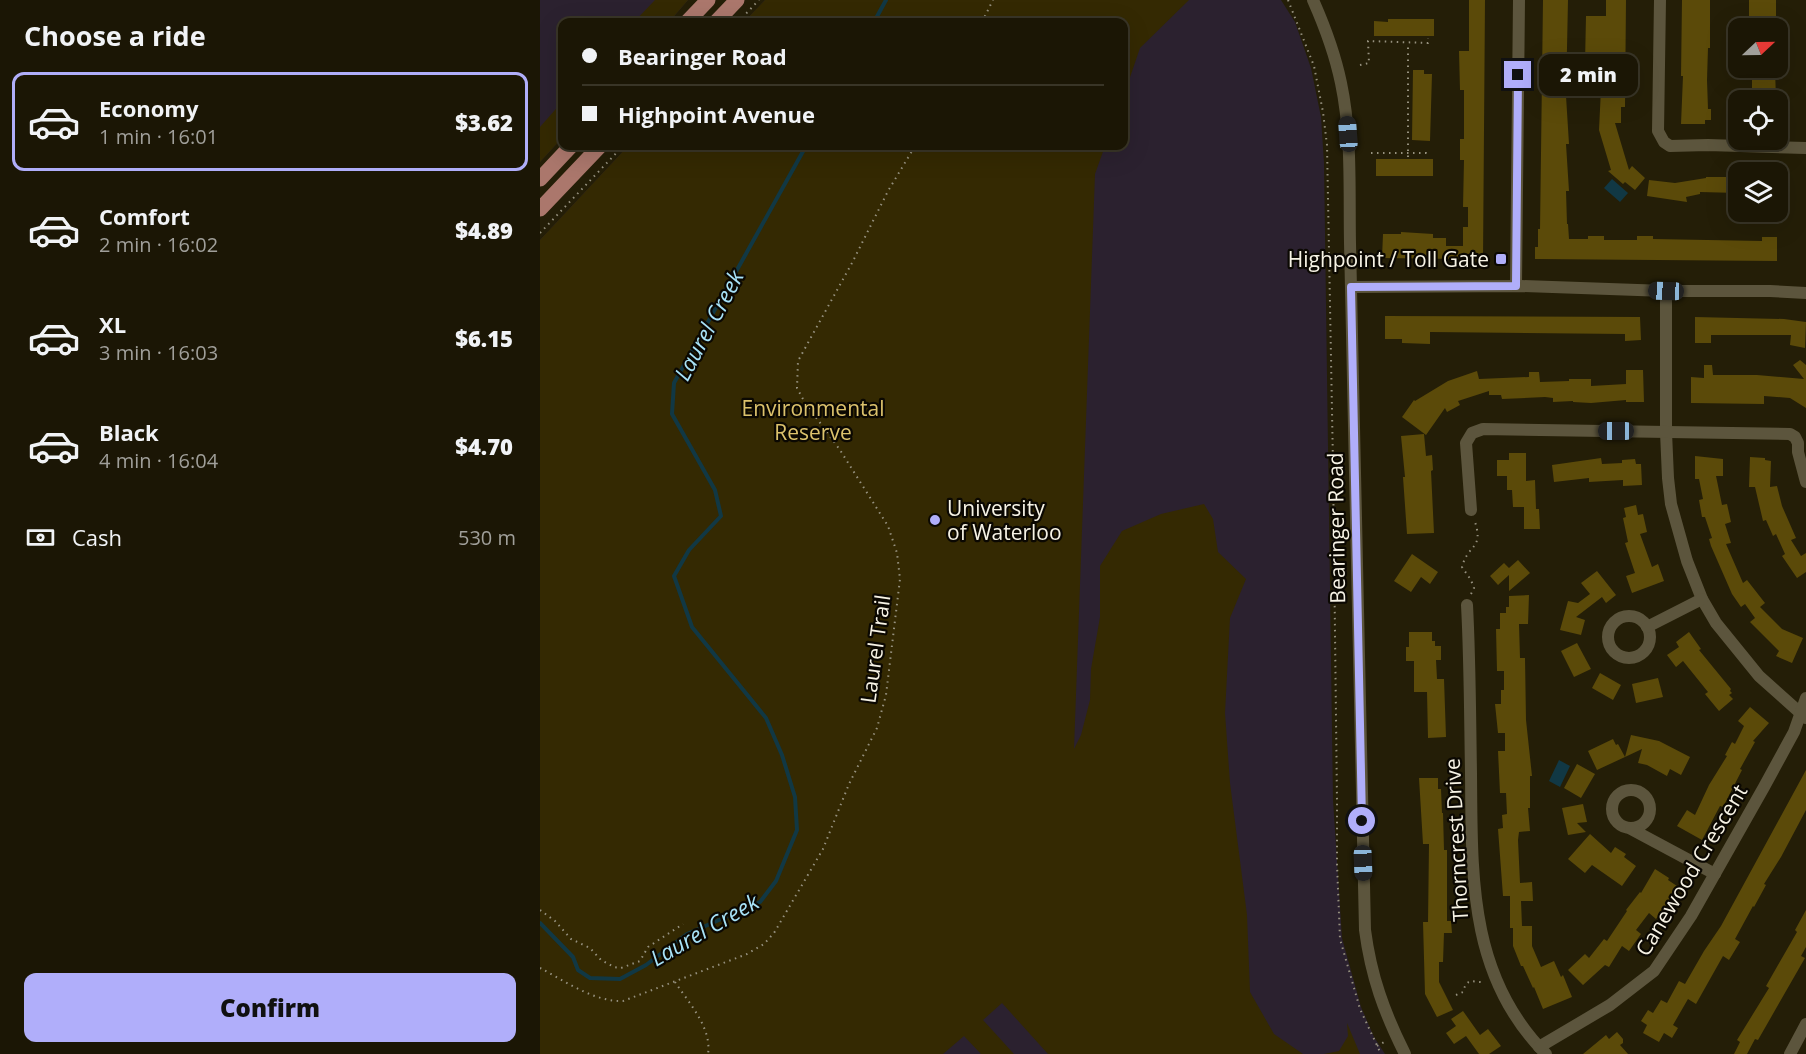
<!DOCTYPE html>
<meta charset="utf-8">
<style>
:root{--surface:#1b1605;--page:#282313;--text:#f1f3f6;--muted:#a09f9a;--line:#393527;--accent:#b0aefa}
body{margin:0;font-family:"Open Sans",sans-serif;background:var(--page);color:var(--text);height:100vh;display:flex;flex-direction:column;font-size:22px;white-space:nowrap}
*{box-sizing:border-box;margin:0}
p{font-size:20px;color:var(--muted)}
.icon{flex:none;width:33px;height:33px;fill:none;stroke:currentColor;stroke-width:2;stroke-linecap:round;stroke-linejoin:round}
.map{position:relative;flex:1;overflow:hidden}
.details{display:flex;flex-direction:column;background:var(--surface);width:540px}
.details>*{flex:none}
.banner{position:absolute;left:18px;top:18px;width:570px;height:132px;border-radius:12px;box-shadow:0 6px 24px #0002,0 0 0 2px var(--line);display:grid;align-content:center;height:132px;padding:0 24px;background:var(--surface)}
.needle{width:39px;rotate:68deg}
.tools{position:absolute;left:1188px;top:18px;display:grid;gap:12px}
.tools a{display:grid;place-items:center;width:60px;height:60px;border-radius:12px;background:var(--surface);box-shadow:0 6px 24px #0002,0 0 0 2px var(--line);font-size:30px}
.end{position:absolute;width:27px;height:27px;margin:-14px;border:8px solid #b0aefa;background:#111;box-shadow:0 0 0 3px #111}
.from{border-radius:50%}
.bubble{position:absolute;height:42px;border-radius:12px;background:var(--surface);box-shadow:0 6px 24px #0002,0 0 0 2px var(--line);font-size:20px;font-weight:800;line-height:42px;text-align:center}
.car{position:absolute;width:18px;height:36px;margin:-18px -9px;border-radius:8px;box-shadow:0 0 4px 2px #0007;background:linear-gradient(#222 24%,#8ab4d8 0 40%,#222 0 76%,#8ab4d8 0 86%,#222 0)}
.banner b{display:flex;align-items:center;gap:21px;height:57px;font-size:22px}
.banner b+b{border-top:2px solid var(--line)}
.banner i{width:15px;height:15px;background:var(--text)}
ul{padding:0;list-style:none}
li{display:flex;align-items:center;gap:18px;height:99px;margin:0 12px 9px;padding:0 12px;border:3px solid transparent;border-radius:12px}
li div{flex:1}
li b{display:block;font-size:22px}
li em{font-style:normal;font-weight:800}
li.current{border-color:var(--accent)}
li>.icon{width:54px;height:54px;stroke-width:1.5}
h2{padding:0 24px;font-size:27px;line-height:72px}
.pay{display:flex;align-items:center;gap:15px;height:66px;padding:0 24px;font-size:22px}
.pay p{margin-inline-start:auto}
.cta{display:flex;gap:12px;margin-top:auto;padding:12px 24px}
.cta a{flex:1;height:69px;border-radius:12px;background:var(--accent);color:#111;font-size:24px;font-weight:800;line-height:69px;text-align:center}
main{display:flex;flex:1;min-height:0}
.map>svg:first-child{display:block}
</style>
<main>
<section class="details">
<h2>Choose a ride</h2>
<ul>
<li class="current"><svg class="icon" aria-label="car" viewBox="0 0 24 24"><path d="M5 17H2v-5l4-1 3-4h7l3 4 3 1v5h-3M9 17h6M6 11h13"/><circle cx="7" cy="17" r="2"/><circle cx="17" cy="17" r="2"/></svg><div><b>Economy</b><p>1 min · 16:01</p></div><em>$3.62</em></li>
<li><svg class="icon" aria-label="car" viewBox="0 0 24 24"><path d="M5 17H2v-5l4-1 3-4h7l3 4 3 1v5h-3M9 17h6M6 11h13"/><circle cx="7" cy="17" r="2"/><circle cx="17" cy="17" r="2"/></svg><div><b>Comfort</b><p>2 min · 16:02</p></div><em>$4.89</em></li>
<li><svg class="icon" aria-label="car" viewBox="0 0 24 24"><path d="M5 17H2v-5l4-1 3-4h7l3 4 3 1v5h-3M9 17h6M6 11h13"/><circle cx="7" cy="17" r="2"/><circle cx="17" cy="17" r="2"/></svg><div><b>XL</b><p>3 min · 16:03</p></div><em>$6.15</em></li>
<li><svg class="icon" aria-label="car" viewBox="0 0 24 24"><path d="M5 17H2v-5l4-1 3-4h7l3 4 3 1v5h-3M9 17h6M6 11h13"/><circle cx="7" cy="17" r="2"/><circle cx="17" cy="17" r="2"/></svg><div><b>Black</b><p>4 min · 16:04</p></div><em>$4.70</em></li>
</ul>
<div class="pay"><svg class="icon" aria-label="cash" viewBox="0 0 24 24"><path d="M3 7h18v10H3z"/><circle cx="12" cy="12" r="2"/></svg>Cash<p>530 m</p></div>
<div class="cta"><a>Confirm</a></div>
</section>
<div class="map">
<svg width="1266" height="1054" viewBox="0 0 1266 1054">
<rect width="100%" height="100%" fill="#241e07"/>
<g fill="#2b212f">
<polygon points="0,0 148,0 129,22 22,22 22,138 0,162"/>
<polygon points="225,0 741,0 755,22 771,68 781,117 784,163 793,800 802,938 821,1007 834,1037 845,1054 0,1054 0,240 88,146 584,146 584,22 204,22"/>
</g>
<g fill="#342902">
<polygon points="115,0 148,0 129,22 94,22"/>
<polygon points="225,0 649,0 600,48 584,95 584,22 204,22"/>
<polygon points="22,102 22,138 0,162 0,127"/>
<polygon points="88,146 565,146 555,174 534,749 541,735 550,700 551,669 560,617 560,566 582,531 621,514 664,504 673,519 678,552 706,579 690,618 685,713 690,783 707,915 710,992 734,1034 763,1054 508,1054 462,1003 443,1020 474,1054 441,1054 424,1036 403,1054 0,1054 0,240"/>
<polygon points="807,1023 820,1054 784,1054 799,1051 808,1036"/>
</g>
<g fill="#113844">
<polygon points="1072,179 1088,193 1080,202 1064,188"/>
<polygon points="1019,760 1030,766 1020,787 1009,781"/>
</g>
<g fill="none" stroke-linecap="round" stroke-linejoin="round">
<g stroke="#113844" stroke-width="4">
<polyline points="334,22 346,0"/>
<polyline points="0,923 33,957 38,970 50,978 80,979 106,965 147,934 220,902 236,881 257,830 255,797 242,755 226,718 152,627 134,576 149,550 181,516 175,490 132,414 134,383 266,146"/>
</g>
</g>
<g fill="#5b4a09">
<polygon points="929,0 945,0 943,262 919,261 919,259 842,258 843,234 861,234 861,232 893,234 893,238 906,238 906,246 923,246 923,227 928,227 928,207 923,207 924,160 920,160 920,139 924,139 924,90 920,90 919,51 929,51"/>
<polygon points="1003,0 1028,0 1026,96 1029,144 1026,144 1029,191 1026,191 1027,224 1028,224 1029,239 1048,239 1048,236 1064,236 1064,240 1097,240 1097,236 1113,236 1113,239 1222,241 1222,237 1237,237 1237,261 995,259 995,247 998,247 998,229 1000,229"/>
<polygon points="1066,0 1086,0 1085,107 1081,107 1081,123 1075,123 1089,170 1092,166 1105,178 1095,190 1085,182 1083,184 1068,171 1071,170 1059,130 1062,68 1049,68 1049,63 1045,63 1046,16 1066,16"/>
<polygon points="1142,0 1170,0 1170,48 1168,48 1167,80 1168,109 1171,109 1171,120 1165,120 1165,124 1141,124 1143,76 1141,76"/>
<rect x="1209" y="0" width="27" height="28"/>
<polygon points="848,19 894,19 894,36 834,36 834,21 848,22"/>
<polygon points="1210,68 1235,68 1236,100 1212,100 1212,78 1210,78"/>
<polygon points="873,70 884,70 884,74 892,74 890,141 872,140"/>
<rect x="836" y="159" width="57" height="17"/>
<polygon points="1166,177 1198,177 1198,193 1160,192 1160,194 1146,197 1147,202 1107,196 1109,180 1135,183 1166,178"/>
<polygon points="845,316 1100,317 1101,340 1085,341 1085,334 890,332 890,344 862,343 862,339 845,339"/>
<polygon points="1155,317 1244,319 1266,322 1265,348 1250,345 1251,335 1171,335 1171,343 1155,343"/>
<polygon points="1260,360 1266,365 1266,408 1250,398 1224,396 1224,404 1151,403 1151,377 1164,378 1164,365 1172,365 1173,375 1217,375 1264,379 1253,365"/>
<polygon points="1086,370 1103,370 1104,402 1086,402 1086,400 1051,403 1033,402 1033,401 1013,402 1013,398 1005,397 962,399 961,395 949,395 949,391 918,401 920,405 907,412 905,408 886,435 862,417 874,400 875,401 908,381 937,371 939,379 989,377 989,372 999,372 1000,382 1029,381 1029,379 1051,379 1051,386 1086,384"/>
<polygon points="884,434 886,456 892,455 893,470 891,471 894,533 867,534 863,477 865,477 861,436"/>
<polygon points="969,453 986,453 986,481 995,480 996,509 999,509 1000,529 984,529 984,507 973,507 972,490 967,490 967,476 957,476 957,460 969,460"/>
<polygon points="1155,456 1183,459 1183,476 1176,476 1182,505 1187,504 1191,522 1185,524 1191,543 1186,544 1203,583 1207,580 1225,603 1220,607 1242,629 1263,638 1252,663 1236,656 1239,651 1210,622 1215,618 1205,604 1201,607 1192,594 1171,546 1169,539 1172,538 1165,517 1162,517 1159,500 1163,499 1159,479 1155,479"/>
<polygon points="1210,457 1225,458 1225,460 1231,461 1230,487 1237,486 1242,506 1256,538 1251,540 1261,556 1266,553 1266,572 1257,578 1242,556 1245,554 1236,534 1233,536 1226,520 1223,521 1215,487 1209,487"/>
<polygon points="1061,458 1062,464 1082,463 1082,460 1095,459 1096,464 1101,464 1102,485 1083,486 1083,480 1049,482 1049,478 1014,482 1012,465"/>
<polygon points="1096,505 1098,515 1103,514 1107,532 1100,534 1112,567 1118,564 1124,581 1092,593 1086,576 1095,573 1085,543 1088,542 1083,518 1086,517 1084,508"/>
<polygon points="872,554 898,572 890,584 881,577 871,592 854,581"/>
<polygon points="978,560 990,573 969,591 969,575 958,585 950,576 964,563 969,568"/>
<polygon points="1057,571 1076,595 1066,603 1062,597 1036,617 1045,620 1041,635 1020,630 1028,601 1038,603 1050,594 1041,583"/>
<polygon points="989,595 988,624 979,624 980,658 985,658 986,720 992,776 990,776 990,808 988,808 990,831 979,832 978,840 980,883 992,882 993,901 981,901 982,926 992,926 992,946 1001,967 1014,961 1021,977 1023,975 1032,997 1003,1009 994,987 993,988 983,966 981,966 973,946 973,928 970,928 970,896 963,896 958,829 963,828 962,815 967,814 966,793 960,793 958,751 965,751 965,733 958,733 955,704 961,704 961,690 964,690 964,671 957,671 956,629 960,629 960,613 966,613 966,607 969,607 969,596"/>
<polygon points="869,632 892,632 892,641 895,641 895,646 901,646 901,660 896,660 897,679 904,679 906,737 888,738 887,692 874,692 874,661 866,661 866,647 869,647"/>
<polygon points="1149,632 1161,649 1159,650 1191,689 1190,691 1192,693 1189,695 1193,699 1179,711 1165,694 1168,692 1143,661 1136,667 1127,655 1139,647 1136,642"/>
<polygon points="1037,643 1051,669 1034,677 1021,651"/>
<polygon points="1060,673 1081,685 1073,700 1052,688"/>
<polygon points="1118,678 1123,697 1096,703 1092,684"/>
<polygon points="1210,707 1229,723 1213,741 1215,742 1200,769 1202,770 1183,807 1180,806 1162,840 1137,826 1147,810 1155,815 1169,785 1187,756 1185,755 1192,742 1195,744 1204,726 1198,721"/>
<polygon points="1091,735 1119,741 1150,757 1141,775 1130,769 1127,776 1107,765 1098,763 1102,749 1085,757"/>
<polygon points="1073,739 1076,745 1078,744 1085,757 1057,770 1048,751"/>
<polygon points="1037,764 1055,774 1041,798 1024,788"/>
<polygon points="1266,770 1266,810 1241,857 1224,884 1226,885 1214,907 1213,906 1195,939 1200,942 1189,960 1183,956 1156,1004 1148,999 1133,1025 1138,1028 1132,1038 1124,1033 1119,1042 1103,1033 1107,1025 1101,1021 1108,1010 1113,1013 1121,1000 1127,1003 1139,981 1145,984 1164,951 1181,926"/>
<polygon points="879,778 898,778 898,789 901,789 902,813 903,813 904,850 907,850 907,921 911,921 912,933 904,933 903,962 899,962 899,982 913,1010 897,1017 885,994 883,922 888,922 889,844 883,844"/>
<polygon points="1043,804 1047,822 1037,823 1046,832 1028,835 1022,808"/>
<polygon points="1050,834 1071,853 1075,847 1086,854 1084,857 1096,866 1082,886 1052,865 1045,873 1028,859"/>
<polygon points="1115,869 1129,878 1128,880 1137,886 1125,907 1116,919 1109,913 1096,930 1101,934 1089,951 1082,946 1069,967 1065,965 1043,985 1028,970 1045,954 1049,958 1064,939 1067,941 1087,911 1086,910 1100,892 1101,893"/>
<polygon points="1266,910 1266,947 1261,956 1265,958 1218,1040 1215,1039 1207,1054 1194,1054 1200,1042 1197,1040 1229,988 1226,986 1257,932 1255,930"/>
<polygon points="923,1011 940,1035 948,1029 961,1046 949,1054 939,1054 926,1036 914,1044 906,1033 916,1026 911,1019"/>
<polygon points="1077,1032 1083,1039 1083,1043 1080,1045 1088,1054 1043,1054 1066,1035 1069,1039"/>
</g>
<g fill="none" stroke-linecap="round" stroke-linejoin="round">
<g stroke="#96917f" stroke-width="2" stroke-dasharray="1.5 4.5" stroke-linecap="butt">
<polyline points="748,0 774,66 783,112 787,145 793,464 797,801 797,864 800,939 820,1009 841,1054"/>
<polyline points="198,22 219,0"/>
<polyline points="442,22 453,0"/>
<polyline points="820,65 829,63 828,41 888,43 888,38"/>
<polyline points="831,153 886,153 886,157"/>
<polyline points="868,157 868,44"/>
<polyline points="0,233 83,146"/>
<path d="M931,594l3,-6 -3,-8 -9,-13c6,-24 23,-17 12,-48"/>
<polyline points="0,910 15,921 31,939 50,948 61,960 74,967 81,968 100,961 108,947 143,924"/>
<path d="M0,968c25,13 54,34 83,33l124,-47 17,-10 10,-11 49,-84 26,-65 28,-56 9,-33 14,-116 -3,-26 -9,-27 -48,-76 -36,-49 -7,-13 1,-27 54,-98 36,-72 27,-45"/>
<path d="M135,982c14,21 37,46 33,72"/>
<path d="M916,995l7,-3c4,-16 11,-9 21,-10"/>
<polyline points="837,1046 844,1042"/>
</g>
<g stroke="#5c553d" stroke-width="12">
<path d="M773,0c12,27 22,54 28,83 11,52 8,107 9,160l15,687c6,46 19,82 40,124"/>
<polyline points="1120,0 1118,131 1124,142 1130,146 1168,145 1266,148"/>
<polyline points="976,286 979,0"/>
<polyline points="811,287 981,286 1126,291 1230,291 1266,293"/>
<polyline points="1126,291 1126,432 1128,478 1131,504 1147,561 1162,599 1176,623 1219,676 1266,718"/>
<polyline points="931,510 926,443 932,433 943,429 1250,434 1255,437 1258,443 1258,452 1266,482"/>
<path d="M927,605c3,56 3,112 4,168 1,102 -3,203 75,281"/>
<circle cx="1089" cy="637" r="21"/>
<polyline points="1107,627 1162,599"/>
<circle cx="1091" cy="809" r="19"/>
<polyline points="1091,829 1175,874"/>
<polyline points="999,1047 1070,1005 1114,971 1151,916 1224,787 1254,732 1266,698"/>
<polyline points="1250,1054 1266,1024"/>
</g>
<g stroke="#ab776c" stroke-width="15">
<polyline points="147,22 168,0"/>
<polyline points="176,22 197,0"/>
<polyline points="0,179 31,146"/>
<polyline points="0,209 60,146"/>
</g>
</g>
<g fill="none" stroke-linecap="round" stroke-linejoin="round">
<polyline stroke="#b0aefa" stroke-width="8" points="822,821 811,287 976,286 978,75"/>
</g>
<g fill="#b0aefa" stroke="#0b0802" stroke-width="2">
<rect x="955" y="253" width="12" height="12" rx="3"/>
<circle cx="395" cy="520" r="6"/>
</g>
<g text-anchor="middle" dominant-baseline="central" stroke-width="4.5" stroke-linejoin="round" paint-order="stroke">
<g font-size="21" fill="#f7f3e5" stroke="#0b0802" text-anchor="end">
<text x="949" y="259">Highpoint / Toll Gate</text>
<text x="407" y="508" text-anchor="start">University<tspan x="407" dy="24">of Waterloo</tspan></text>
</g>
<g font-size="21" fill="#dcc26c" stroke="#0b0802">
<text x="273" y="408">Environmental<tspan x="273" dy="24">Reserve</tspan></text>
</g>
<g font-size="21" fill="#f7f3e5" stroke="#0b0802">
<text transform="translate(796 528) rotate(-91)">Bearinger Road</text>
<text transform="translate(335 649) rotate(-82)">Laurel Trail</text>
<text transform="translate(916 840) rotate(-93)">Thorncrest Drive</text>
<text transform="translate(1151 870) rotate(-59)">Canewood Crescent</text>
</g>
<g font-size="22" font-style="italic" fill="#a8e3f8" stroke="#0b0802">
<text transform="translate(168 325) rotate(-62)">Laurel Creek</text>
<text transform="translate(164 929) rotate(-30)">Laurel Creek</text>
</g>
</g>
</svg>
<div class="tools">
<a><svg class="needle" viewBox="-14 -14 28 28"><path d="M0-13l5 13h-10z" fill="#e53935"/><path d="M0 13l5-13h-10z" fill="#a09f9a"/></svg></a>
<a><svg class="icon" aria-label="locate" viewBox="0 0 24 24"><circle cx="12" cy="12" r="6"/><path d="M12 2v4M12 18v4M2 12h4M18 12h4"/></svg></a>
<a><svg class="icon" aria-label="layers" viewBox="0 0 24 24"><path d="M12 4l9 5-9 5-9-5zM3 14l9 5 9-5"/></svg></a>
</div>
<i class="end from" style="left:822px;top:821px"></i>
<i class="end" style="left:978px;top:75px"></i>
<div class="bubble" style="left:999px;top:54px;width:99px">2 min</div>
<i class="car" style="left:808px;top:134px;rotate:356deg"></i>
<i class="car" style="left:1126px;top:291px;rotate:272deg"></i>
<i class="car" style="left:1076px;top:431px;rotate:270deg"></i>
<i class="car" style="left:823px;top:863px;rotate:178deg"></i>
<div class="banner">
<b><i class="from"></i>Bearinger Road</b>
<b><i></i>Highpoint Avenue</b>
</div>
</div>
</main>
